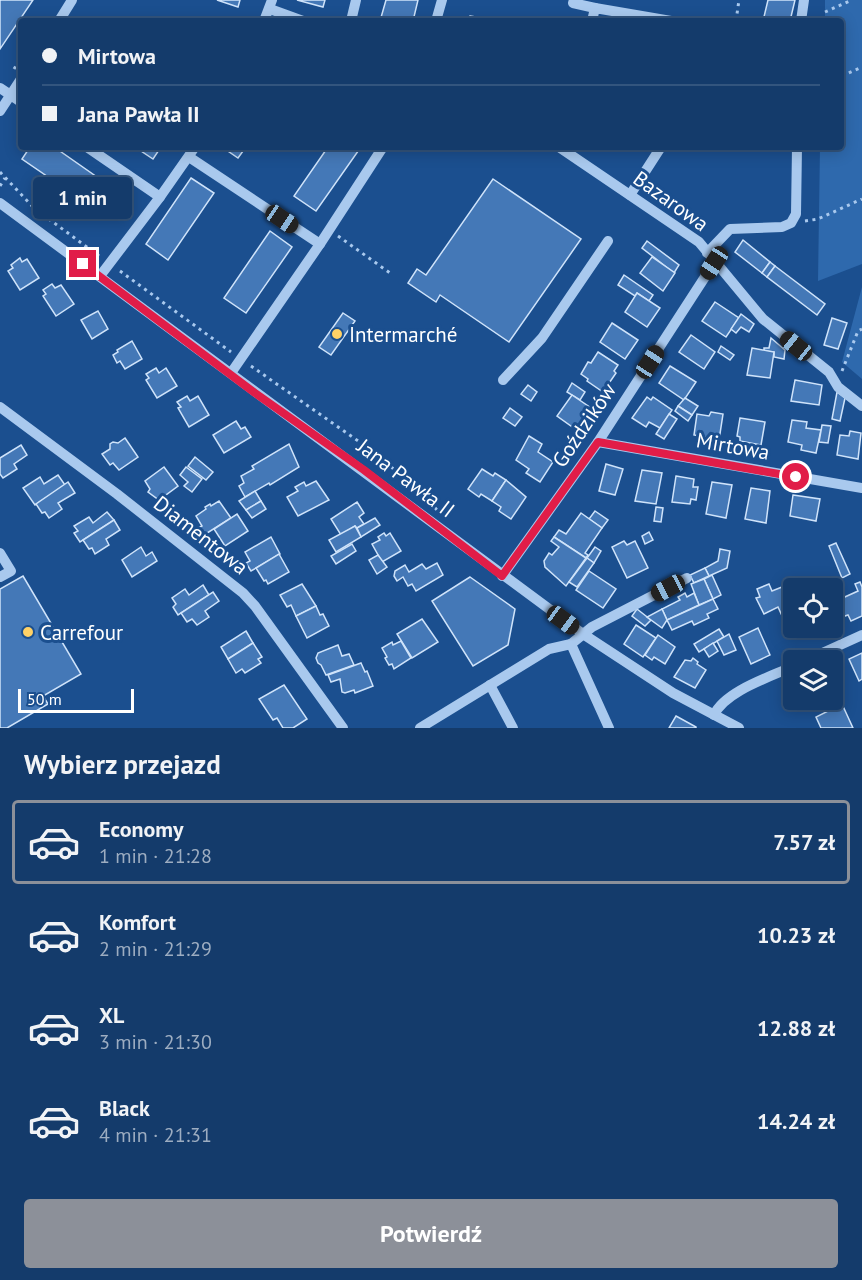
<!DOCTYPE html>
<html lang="pl">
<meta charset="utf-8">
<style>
:root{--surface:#143b6b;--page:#214673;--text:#f1f3f6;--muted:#9dadc1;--line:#33557e;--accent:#8c9099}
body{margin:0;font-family:"PT Sans",sans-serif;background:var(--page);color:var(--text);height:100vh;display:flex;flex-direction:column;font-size:22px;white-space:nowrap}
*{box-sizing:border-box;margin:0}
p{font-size:20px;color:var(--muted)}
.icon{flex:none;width:33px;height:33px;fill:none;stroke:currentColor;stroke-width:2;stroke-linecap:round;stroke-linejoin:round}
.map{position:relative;height:728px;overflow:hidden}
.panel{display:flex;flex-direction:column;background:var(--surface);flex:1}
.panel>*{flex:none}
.hud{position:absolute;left:18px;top:18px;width:826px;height:132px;border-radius:6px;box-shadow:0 3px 15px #0003,0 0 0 2px var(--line);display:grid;align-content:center;height:132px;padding:0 24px;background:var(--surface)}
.fabs{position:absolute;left:783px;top:578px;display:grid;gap:12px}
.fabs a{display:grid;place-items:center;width:60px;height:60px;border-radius:6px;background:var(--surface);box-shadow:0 3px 15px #0003,0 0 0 2px var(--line);font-size:30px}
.scale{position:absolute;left:18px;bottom:15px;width:116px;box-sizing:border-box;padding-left:6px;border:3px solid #fff;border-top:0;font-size:16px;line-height:21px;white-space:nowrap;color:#fff;-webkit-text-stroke:4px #1b4f8f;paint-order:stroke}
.end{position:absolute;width:27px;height:27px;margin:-14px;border:8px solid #e11d48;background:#fff;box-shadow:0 0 0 3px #fff}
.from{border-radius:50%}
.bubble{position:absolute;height:42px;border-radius:6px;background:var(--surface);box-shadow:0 3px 15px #0003,0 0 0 2px var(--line);font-size:20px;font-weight:700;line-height:42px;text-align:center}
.car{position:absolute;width:18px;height:36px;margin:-18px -9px;border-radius:8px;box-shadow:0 0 4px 2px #0007;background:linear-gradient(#222 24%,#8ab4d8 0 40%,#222 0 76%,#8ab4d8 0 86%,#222 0)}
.hud b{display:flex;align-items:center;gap:21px;height:57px;font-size:22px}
.hud b+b{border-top:2px solid var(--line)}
.hud i{width:15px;height:15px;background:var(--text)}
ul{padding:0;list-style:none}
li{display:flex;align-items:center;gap:18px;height:84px;margin:0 12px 9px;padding:0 12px;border:3px solid transparent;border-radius:6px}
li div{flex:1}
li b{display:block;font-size:22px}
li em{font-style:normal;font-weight:700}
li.on{border-color:var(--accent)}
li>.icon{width:54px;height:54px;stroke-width:1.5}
h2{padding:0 24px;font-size:27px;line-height:72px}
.primary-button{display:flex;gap:12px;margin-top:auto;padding:12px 24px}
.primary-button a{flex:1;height:69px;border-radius:6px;background:var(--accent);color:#fff;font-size:24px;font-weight:700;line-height:69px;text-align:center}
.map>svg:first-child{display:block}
</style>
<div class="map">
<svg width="862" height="728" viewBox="0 0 862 728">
<rect width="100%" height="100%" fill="#1b4f8f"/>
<g fill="#2e69ad">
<polygon points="825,0 862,0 862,264 818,281 820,147 842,147 842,21 825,21"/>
<polygon points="862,287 862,379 842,362"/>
</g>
<g fill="#4478b7" stroke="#cfe3fa" stroke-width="1.5">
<polygon points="1,0 33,0 0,49 0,1"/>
<polygon points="217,0 240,0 238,7"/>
<polygon points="297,0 325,0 323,7"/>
<polygon points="386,0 418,0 413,21 380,21"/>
<polygon points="768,0 795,0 790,21 763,21"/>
<polygon points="470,16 500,21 469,21"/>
<polygon points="30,147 54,147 110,186 113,182 129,193 111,220 22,159"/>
<polygon points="135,147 161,147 153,159"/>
<polygon points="222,147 246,147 238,158"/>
<polygon points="328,147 361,147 316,211 294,196"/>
<polygon points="191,178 214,193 168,260 146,244"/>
<polygon points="493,179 581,239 509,342 440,295 436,302 408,283 417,269 426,275"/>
<polygon points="270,231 292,247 246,313 224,298"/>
<polygon points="743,240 770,262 762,273 735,252"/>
<polygon points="647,241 679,265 674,273 642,248"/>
<polygon points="652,257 675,273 663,291 640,273"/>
<polygon points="20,258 22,262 27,259 39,278 20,290 8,271 13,268 11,265"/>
<polygon points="770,262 775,266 767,277 762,273"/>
<polygon points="775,266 825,304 817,315 767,277"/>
<polygon points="624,275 653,295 649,301 637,293 635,296 618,285"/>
<polygon points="52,284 55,288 61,285 74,304 56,316 43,296 46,294 43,290"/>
<polygon points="637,293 660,308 647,327 625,312"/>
<polygon points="715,302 739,318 726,337 702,321"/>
<polygon points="98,311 108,329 92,339 81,320"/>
<polygon points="343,313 355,321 331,355 319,347"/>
<polygon points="741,314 754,324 749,332 741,327 736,333 731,329"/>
<polygon points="832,318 847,323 838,349 824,345"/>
<polygon points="612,323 638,340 625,359 600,342"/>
<polygon points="691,335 715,352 704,369 679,352"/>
<polygon points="771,338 785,350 784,359 774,357 774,352 764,351 764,348 769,348"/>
<polygon points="132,341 142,359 125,369 120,361 117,363 113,355 118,352 117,350"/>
<polygon points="721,346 734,355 730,360 718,352"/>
<polygon points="752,348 774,352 770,378 747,375"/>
<polygon points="598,352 618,365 614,371 616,373 603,392 587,381 588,379 581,374 588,362 591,363"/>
<polygon points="670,366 696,382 684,400 659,383"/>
<polygon points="156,368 159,373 166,368 177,386 157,398 146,380 149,378 146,374"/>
<polygon points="795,380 822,385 819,405 791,401"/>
<polygon points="572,383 585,392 580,400 567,392"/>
<polygon points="528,385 537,392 531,401 521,394"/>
<polygon points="837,392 845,398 840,421 832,419"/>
<polygon points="572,395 594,410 578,431 557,416"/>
<polygon points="187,396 190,401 198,396 209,415 189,427 178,408 181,407 177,402"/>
<polygon points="647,397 651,400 653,397 672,410 660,428 649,422 646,427 632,418"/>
<polygon points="685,398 698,406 692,415 678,406"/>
<polygon points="678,406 692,415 688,421 675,411"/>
<polygon points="510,408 522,417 515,426 503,418"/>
<polygon points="711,412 723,414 719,440 694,435 697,414 709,416"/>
<polygon points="669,414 677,419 664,439 656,434"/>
<polygon points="740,418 765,422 761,445 740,441 740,437 737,436"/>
<polygon points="792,420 807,422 806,428 821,430 816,453 801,450 802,445 788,442"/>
<polygon points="236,421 241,429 245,427 251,437 224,453 213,435"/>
<polygon points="822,425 831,426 828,443 819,442"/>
<polygon points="850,431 861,433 858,459 837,455 840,435 849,436"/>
<polygon points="529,436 542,444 538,452 553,462 540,482 526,473 529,469 516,460"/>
<polygon points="125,438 138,457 119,470 113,463 110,465 102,454 110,449 110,444 113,442 118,443"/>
<polygon points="289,444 299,467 270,485 269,483 245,497 239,486 244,483 241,476 254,469 252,466"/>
<polygon points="21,445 27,455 14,464 17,469 3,478 0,474 0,458"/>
<polygon points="195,457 213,472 206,480 188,466"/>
<polygon points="606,464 623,469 615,495 599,491"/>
<polygon points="164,467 178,486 159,500 148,492 150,489 145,481"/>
<polygon points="186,467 202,479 192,492 184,486 188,482 180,475"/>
<polygon points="482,469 493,476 495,473 506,480 492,501 481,494 479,497 468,489"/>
<polygon points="642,470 662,473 656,504 635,501"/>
<polygon points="58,475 65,485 35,505 23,488 40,477 44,484"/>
<polygon points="676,476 694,479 693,487 698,487 696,500 691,499 690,504 672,502"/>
<polygon points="506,480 526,497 511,519 499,511 501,507 492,501"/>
<polygon points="316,481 329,500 298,516 287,497 298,491 295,487 304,482 306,486"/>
<polygon points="68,482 75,493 58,503 62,509 49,518 45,512 42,513 36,504"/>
<polygon points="712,482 732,485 726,518 706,514"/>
<polygon points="751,488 770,491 766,523 745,519"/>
<polygon points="255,491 261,501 246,510 239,501"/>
<polygon points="793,495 820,499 816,521 790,516"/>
<polygon points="219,501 231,518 204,535 198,528 202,526 196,516 206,509 205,507 210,504 211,506"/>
<polygon points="261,501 266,509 252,518 246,510"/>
<polygon points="357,502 364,513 359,517 364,524 357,528 355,526 341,535 331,519"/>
<polygon points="656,507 663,508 661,522 654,521"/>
<polygon points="595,511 608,520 602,528 589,519"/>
<polygon points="107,512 114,520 80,542 74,533 78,531 74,526 89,517 93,523"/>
<polygon points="581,513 602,528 585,553 588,555 586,558 554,537 559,530 566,534"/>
<polygon points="237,514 248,531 225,546 214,529"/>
<polygon points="375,518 380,525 361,537 357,528"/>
<polygon points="114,520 120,530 106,539 109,545 95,554 92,548 89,549 83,540"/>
<polygon points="355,526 361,537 336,552 329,540"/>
<polygon points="649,532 653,540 645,544 642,536"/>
<polygon points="384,533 386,536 390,533 401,551 382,562 372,544 380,540 378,537"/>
<polygon points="271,537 280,554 251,571 246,563 250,561 245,552"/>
<polygon points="554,537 586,558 566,586 545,567 544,561 549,553 552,555 559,547 551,541"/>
<polygon points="624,541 627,545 635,541 648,568 627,578 612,547"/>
<polygon points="836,543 850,574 842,578 829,546"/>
<polygon points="352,544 356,551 336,564 331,556"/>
<polygon points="141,547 146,556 152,552 157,561 132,577 122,560"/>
<polygon points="595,547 601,551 594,563 587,558"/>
<polygon points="720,549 730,551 727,568 709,576 705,568 718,561"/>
<polygon points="279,554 289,572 268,584 266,580 264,581 256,568"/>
<polygon points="378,555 387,567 377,574 369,560"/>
<polygon points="587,558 594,563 577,587 569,582"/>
<polygon points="437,563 443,575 416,591 412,584 408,586 403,577 397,581 394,576 395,571 405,565 409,572 422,564 426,569"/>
<polygon points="705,568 709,576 694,583 690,575"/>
<polygon points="589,571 616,589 603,608 576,590"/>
<polygon points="712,575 721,595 713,599 704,579"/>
<polygon points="23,576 81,674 43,696 48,704 7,728 0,728 0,589"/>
<polygon points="470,577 515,609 508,645 473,666 432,601"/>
<polygon points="704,579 713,599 699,605 691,584"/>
<polygon points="860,582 862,587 862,616 851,621 848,615 842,617 836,601 858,591 855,584"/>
<polygon points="302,584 316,606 296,616 291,605 287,607 280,595"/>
<polygon points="769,584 772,591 782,587 794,612 794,627 788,629 778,607 764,614 756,598 760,597 757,589"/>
<polygon points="203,585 209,595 178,615 173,607 176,604 172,598 185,589 189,595"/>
<polygon points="791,590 794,595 793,611 785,592"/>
<polygon points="213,592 219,601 205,611 209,617 197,625 192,619 187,622 181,613"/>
<polygon points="685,593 687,597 694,593 699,605 667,620 662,609 680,600 678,597"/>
<polygon points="713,599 718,609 707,614 709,618 694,625 692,621 672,630 667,620"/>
<polygon points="316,606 320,615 323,614 329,626 307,638 296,616"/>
<polygon points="637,609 651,620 645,626 632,616"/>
<polygon points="662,609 667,620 662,628 647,617"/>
<polygon points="832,617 837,627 816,637 811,627 832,627"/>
<polygon points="422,619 438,642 412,658 397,634"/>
<polygon points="636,625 656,638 643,657 624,644"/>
<polygon points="758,628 770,655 751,664 739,637"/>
<polygon points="719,629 724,637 699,652 694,644"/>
<polygon points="246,631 253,643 228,659 221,647"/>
<polygon points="729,634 736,650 724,655 717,641"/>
<polygon points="658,635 675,647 665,664 654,657 652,660 645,655"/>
<polygon points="401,641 411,658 394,669 392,664 389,665 385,658 387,657 382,648 392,642 393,645"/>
<polygon points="253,643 262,657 258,659 261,663 245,673 242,669 236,673 228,659"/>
<polygon points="713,643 718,651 709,657 704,649"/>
<polygon points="338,645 342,656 349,654 354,665 326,675 321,665 318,663 316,658 318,653"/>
<polygon points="862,653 862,679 859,681 849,659"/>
<polygon points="693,658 698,662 697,664 706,670 695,688 674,677 685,660 691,661"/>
<polygon points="361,663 365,672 367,671 373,686 355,693 354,690 345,693 342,692 340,679 331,682 328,675"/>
<polygon points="832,674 836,681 833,682 838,692 832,695"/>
<polygon points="284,685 307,719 293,728 283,728 277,718 273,720 259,699"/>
<polygon points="842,704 853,728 821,728 816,717"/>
<polygon points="676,716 696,727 696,728 669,728"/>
</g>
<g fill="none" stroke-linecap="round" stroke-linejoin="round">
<g stroke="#a9c9ee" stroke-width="3" stroke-dasharray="3 4.5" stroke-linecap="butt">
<polyline points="825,12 852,0"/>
<polyline points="736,21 739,0"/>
<polyline points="14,69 21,58"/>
<polyline points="842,76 862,67"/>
<polyline points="0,172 34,208 99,256"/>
<polyline points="0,186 5,178"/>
<polyline points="805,221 818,219 862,199"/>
<polyline points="338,236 390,273"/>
<polyline points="120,271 231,352"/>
<polyline points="251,366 361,443 415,486 437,510"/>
<polyline points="842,371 858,331 862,329"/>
</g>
<g stroke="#a9c9ee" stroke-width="10">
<polyline points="574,0 573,3 595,8"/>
<polyline points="270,9 303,21"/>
<polyline points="59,21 72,0"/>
<polyline points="264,21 272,0"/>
<polyline points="351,21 356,0"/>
<polyline points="436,21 442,0"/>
<polyline points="592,21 595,8 671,21"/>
<polyline points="801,21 804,0"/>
<polyline points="0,88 21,102"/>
<polyline points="0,111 21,79"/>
<polyline points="87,147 160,197"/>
<polyline points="559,147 699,242 763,319 829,372 838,387 862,406"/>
<polyline points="189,157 320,244"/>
<polyline points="630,195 661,147"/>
<polyline points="0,203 583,634 673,693 739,728"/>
<polyline points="707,253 730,229 782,227 791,223 796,214 797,147"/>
<polyline points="100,276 160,197 195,147"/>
<polyline points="231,373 320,244 383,147"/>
<polyline points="503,380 542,338 608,241"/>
<polyline points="0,407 117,494 243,593 255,606 343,728"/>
<polyline points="598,442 862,488"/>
<polyline points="0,553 11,571 0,577"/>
<polyline points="502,576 598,442 714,263"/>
<polyline points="807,660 862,635"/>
<polyline points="490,685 513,728"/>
<path d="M714,715c11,-24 56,-38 80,-49"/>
<polyline points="420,728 549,649 571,644"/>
<polyline points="609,728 571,644 592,627 687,578"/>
</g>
</g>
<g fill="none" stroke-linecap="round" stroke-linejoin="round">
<polyline stroke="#e11d48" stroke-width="8" points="83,264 255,393 364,470 502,576 598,442 796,477"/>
</g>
<g fill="#ffd166" stroke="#1b4f8f" stroke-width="2">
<circle cx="337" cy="334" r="6"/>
<circle cx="28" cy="632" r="6"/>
</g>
<g text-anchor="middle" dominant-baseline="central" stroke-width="6" stroke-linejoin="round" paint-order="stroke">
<g font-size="21" fill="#fff" stroke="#1b4f8f">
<text transform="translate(671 201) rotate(36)">Bazarowa</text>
<text transform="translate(584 425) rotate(-56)">Goździków</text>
<text transform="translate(733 446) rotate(10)">Mirtowa</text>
<text transform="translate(406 478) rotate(37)">Jana Pawła II</text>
<text transform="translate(201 535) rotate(38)">Diamentowa</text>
</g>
<g font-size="21" fill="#fff" stroke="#1b4f8f" text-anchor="start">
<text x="349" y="334">Intermarché</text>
<text x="40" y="632">Carrefour</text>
</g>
</g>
</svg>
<div class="fabs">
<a><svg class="icon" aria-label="locate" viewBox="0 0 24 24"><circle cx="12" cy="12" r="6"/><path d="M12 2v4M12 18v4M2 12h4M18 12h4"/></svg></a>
<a><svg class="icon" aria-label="layers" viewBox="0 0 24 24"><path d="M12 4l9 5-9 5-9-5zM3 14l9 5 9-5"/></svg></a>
</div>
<div class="scale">50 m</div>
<i class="end from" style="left:796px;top:477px"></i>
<i class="end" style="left:83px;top:264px"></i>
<div class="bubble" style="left:33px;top:177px;width:99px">1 min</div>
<i class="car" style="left:282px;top:219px;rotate:124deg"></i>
<i class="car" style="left:714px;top:263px;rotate:213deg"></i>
<i class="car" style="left:796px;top:346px;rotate:309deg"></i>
<i class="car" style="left:650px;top:362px;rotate:33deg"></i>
<i class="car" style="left:668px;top:588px;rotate:242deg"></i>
<i class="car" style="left:563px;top:620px;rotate:126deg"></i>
<div class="hud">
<b><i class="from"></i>Mirtowa</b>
<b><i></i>Jana Pawła II</b>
</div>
</div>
<section class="panel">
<h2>Wybierz przejazd</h2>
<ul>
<li class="on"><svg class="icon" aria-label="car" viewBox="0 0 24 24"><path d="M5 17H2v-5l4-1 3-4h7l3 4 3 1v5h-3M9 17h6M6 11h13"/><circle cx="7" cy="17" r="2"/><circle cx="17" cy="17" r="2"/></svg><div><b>Economy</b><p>1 min · 21:28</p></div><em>7.57 zł</em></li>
<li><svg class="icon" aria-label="car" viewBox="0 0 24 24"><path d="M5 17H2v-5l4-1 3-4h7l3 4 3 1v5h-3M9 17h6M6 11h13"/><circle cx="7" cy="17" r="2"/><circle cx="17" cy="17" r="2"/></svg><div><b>Komfort</b><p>2 min · 21:29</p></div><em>10.23 zł</em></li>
<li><svg class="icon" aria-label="car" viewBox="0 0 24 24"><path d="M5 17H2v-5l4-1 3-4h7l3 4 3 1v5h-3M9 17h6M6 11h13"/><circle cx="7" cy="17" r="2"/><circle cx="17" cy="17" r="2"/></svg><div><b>XL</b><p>3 min · 21:30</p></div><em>12.88 zł</em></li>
<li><svg class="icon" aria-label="car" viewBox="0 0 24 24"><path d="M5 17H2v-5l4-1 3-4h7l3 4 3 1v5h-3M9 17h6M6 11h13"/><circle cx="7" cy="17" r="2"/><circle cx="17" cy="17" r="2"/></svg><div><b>Black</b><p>4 min · 21:31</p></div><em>14.24 zł</em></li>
</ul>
<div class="primary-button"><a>Potwierdź</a></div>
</section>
